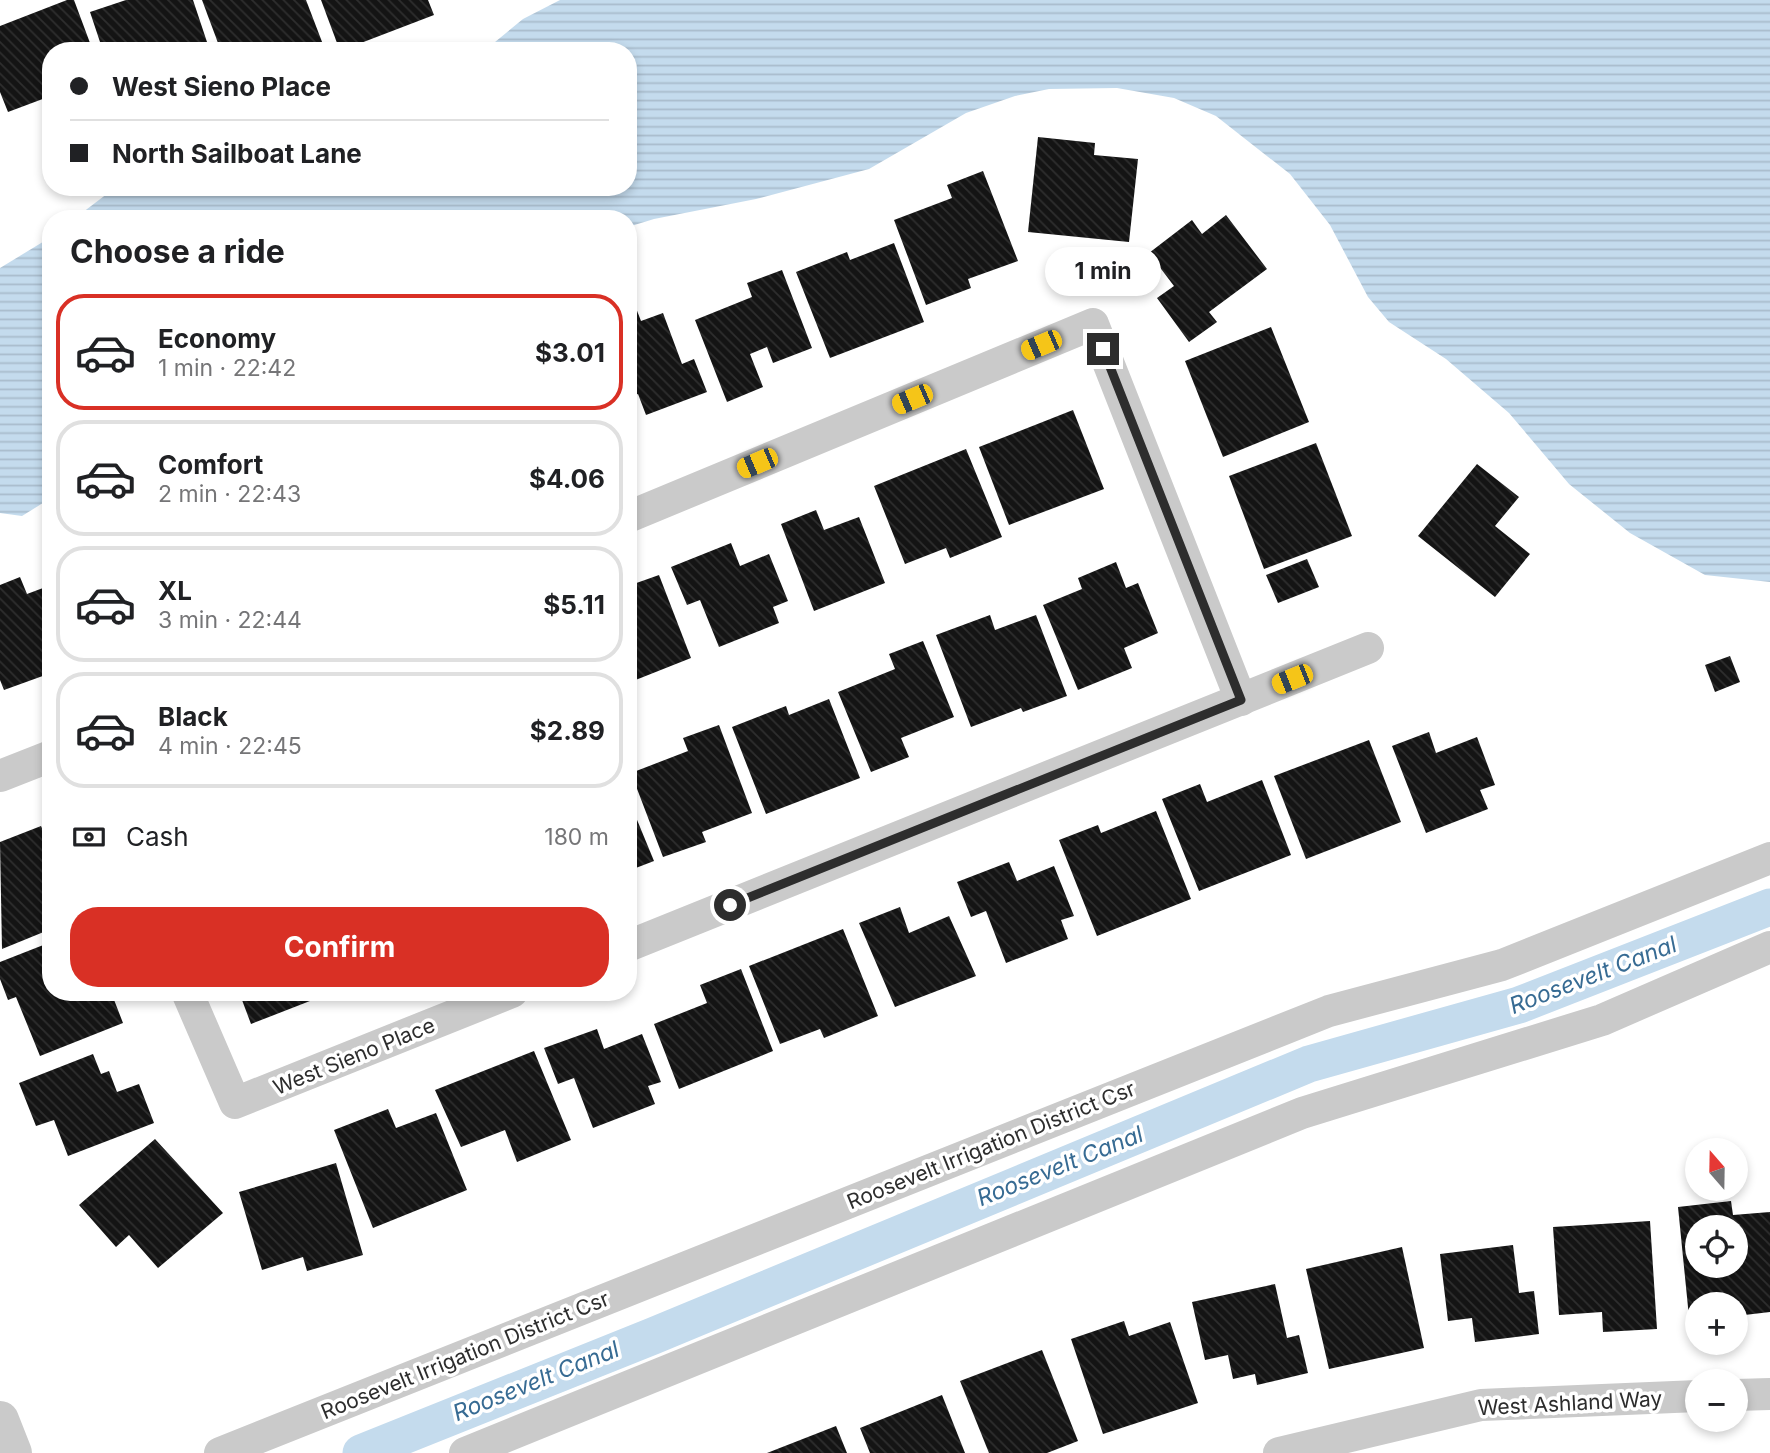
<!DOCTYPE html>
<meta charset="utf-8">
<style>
:root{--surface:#fff;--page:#f2f2f2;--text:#202124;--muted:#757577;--line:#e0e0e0;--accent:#d93025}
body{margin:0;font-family:Inter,sans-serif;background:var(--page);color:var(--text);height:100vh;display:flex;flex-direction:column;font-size:26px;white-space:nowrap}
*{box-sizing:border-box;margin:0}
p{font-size:23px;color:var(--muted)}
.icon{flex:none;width:38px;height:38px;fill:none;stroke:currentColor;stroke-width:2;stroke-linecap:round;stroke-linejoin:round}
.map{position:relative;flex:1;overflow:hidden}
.drawer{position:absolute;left:42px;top:210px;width:595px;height:791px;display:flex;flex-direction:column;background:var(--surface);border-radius:28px;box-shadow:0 4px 10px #0003}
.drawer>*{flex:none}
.guide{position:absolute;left:42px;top:42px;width:595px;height:154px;border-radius:28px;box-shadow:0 4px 10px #0003;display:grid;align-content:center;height:154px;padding:0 28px;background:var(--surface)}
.needle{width:46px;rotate:340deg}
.fabs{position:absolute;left:1685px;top:1138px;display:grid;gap:14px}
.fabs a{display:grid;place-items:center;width:63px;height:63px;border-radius:50%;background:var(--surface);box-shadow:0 4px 10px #0003;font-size:35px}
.end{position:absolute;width:32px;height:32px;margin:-16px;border:9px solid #2d2d2d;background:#fff;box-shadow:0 0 0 4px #fff}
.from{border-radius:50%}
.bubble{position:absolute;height:49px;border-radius:24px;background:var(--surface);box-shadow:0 4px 10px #0003;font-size:23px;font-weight:700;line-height:49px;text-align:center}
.car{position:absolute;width:21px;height:42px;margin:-21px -10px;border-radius:9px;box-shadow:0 0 5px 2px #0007;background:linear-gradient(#f5c518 24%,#345 0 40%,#f5c518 0 76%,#345 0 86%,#f5c518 0)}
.guide b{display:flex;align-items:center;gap:24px;height:66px;font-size:26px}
.guide b+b{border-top:2px solid var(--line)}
.guide i{width:18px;height:18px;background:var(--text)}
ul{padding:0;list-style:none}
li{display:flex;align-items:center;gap:21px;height:116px;margin:0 14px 10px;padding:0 14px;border:4px solid var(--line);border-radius:28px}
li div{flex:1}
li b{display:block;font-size:26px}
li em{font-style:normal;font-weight:700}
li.active{border-color:var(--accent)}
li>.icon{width:63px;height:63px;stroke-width:1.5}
h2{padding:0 28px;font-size:32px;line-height:84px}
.pay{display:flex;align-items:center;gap:18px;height:77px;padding:0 28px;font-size:26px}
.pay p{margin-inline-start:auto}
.action{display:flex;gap:14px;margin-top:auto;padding:14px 28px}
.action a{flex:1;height:80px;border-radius:28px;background:var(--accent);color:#fff;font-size:28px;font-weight:700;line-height:80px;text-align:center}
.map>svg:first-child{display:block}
</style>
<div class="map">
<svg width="1770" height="1453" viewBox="0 0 1770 1453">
<defs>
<pattern id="water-rules" width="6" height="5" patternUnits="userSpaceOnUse" patternTransform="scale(1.75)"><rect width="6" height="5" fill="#c4dbed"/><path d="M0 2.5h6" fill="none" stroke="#a9bccc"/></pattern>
<pattern id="building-back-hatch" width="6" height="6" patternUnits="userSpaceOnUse" patternTransform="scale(1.75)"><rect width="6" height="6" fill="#141414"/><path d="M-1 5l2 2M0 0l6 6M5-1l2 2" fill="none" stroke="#2e2e2e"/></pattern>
</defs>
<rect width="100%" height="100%" fill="#fff"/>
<g fill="url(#water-rules)">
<polygon points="560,0 1770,0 1770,582 1705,575 1630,533 1569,484 1509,413 1446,359 1389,322 1368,297 1330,225 1290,174 1216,116 1174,98 1117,88 1049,89 1015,96 966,113 869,169 756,199 654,219 628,227 628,219 74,219 116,187 628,187 628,51 484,51 523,19"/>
<polygon points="51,237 51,498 22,516 0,513 0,268"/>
</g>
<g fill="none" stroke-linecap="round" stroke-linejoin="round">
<polyline stroke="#c4dbed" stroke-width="37" points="361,1453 653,1336 1309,1064 1519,1005 1770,907"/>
</g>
<g fill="url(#building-back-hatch)" fill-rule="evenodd">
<polygon points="67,0 74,0 93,51 51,51 51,105 48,97 8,112 0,92 0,26"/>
<polygon points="126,0 193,0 210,51 103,51 90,12"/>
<polygon points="202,0 306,0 324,47 315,51 221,51"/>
<polygon points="321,0 428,0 434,15 340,51"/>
<polygon points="1038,137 1095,143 1094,155 1138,159 1129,242 1028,232"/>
<polygon points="983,171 1018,261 968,279 971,288 926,305 894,220 952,198 947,185"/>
<polygon points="1226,215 1267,269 1209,312 1217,322 1189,342 1157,298 1174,286 1149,253 1192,220 1202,234"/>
<polygon points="894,243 924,322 830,358 796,272 847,252 850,260"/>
<polygon points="782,270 812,348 773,363 767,347 750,354 763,387 727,402 695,320 752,297 747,283"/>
<polygon points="636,308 641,321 663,313 682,364 694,359 707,392 646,415 638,394 628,398 628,311"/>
<polygon points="1271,327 1309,422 1223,457 1185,361"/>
<polygon points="1073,410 1104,489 1009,525 979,447"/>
<polygon points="1316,443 1352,536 1264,569 1229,476"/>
<polygon points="966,449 1002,537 950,558 946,548 905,564 874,486"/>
<polygon points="1477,464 1519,497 1495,526 1530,554 1495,597 1418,536"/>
<polygon points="816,510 824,530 859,517 885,583 814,611 781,524"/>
<polygon points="731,543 740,566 769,554 788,601 773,607 779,623 719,647 700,600 687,605 671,567"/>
<polygon points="1307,559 1319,587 1278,603 1266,575"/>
<polygon points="1116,562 1126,588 1138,583 1158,633 1124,648 1132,668 1078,690 1043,605 1082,589 1078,578"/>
<polygon points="659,575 691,658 628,683 628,586"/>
<polygon points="20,577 27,594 51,585 51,673 4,690 0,680 0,585"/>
<polygon points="990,615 995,630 1036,615 1067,696 1023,712 1021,708 971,727 936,635"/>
<polygon points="923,641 954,717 901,738 909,757 871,772 838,692 895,669 889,654"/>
<polygon points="1730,656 1740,682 1715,692 1705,665"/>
<polygon points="829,699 860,778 766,814 732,727 786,706 789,715"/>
<polygon points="719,725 752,813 702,832 706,842 663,857 631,773 688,751 683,738"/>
<polygon points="1429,732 1436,753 1477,737 1495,785 1480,790 1488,809 1426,833 1392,746"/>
<polygon points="1369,740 1401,822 1306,859 1274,776"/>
<polygon points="1262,780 1291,855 1199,891 1162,799 1200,784 1207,802"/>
<polygon points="628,798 654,861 628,871"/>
<polygon points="1156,811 1191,899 1097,936 1059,840 1098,825 1101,833"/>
<polygon points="41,826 51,849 51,929 2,949 0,842"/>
<polygon points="1009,862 1017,881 1054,866 1074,916 1061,920 1068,939 1006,963 986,911 971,917 957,882"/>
<polygon points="900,907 909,933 949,916 976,976 895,1007 859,923"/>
<polygon points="843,929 878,1016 824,1038 820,1029 780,1044 749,966"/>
<polygon points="51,942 51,992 111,992 123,1023 40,1056 16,997 8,1000 0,979 0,962"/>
<polygon points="741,969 773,1051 679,1089 654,1024 707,1003 700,985"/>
<polygon points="239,992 333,992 251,1024"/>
<polygon points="597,1029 604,1049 642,1034 661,1082 648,1086 655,1104 593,1128 574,1078 558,1084 544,1048"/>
<polygon points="534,1051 571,1140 517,1162 505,1130 461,1147 435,1090"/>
<polygon points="93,1054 101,1074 109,1071 117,1092 139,1084 154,1123 68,1156 54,1120 36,1126 19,1083"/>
<polygon points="388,1109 396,1128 436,1113 467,1190 373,1228 334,1130"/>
<polygon points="155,1139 223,1213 158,1268 129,1235 116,1247 79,1205"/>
<polygon points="336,1163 363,1255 307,1271 303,1257 262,1270 239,1192"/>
<path d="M1731,1201l2,14 37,-3v100l-34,4v-12h-38v12l-9,1 -11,-110zM1698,1227h38v38h-38z"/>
<polygon points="1650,1221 1657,1329 1603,1332 1602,1312 1559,1315 1553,1227"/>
<polygon points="1513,1245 1519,1293 1534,1291 1539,1334 1475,1342 1472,1318 1448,1321 1440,1254"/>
<polygon points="1402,1247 1424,1348 1329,1369 1306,1269"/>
<polygon points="1275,1284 1287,1338 1299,1335 1308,1373 1257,1385 1255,1374 1233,1379 1228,1355 1205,1360 1192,1302"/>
<polygon points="1124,1321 1129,1336 1170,1322 1198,1403 1103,1434 1071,1339"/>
<polygon points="1042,1350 1078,1441 1047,1453 989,1453 960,1381"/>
<polygon points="942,1395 965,1453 870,1453 860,1428"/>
<polygon points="836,1426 847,1453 767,1453"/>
</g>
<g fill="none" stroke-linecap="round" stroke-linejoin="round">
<g stroke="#cacaca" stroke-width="32">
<polyline points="628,517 1093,324 1241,700"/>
<polyline points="0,776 51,756"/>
<polyline points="628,946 1368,648"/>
<polyline points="187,992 235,1103 512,992"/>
<polyline points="1736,1395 1770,1394"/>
<polyline points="220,1453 1329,1011 1502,965 1770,858"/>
<polyline points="465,1453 1302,1113 1602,1020 1770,947"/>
<polyline points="1279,1453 1481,1405 1698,1396"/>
</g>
<polyline stroke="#cacaca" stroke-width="38" points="0,1420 13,1453"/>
</g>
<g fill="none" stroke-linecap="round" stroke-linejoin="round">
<polyline stroke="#2d2d2d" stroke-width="9" points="730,905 1241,700 1103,349"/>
</g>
<g text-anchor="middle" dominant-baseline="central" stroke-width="7" stroke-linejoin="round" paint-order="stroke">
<g font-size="21" fill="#2d2d2d" stroke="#fff">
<text transform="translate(354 1056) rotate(-22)">West Sieno Place</text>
<text transform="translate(991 1145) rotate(-22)">Roosevelt Irrigation District Csr</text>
<text transform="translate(465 1355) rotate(-22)">Roosevelt Irrigation District Csr</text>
<text transform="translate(1570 1403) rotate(-3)">West Ashland Way</text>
</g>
<g font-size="23" font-style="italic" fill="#376b93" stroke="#fff">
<text transform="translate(1593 975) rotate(-21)">Roosevelt Canal</text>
<text transform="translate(1060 1166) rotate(-22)">Roosevelt Canal</text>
<text transform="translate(536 1381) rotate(-22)">Roosevelt Canal</text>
</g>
</g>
</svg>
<div class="fabs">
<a><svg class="needle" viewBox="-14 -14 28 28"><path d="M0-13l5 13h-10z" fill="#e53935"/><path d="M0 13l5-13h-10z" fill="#757577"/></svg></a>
<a><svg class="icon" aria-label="locate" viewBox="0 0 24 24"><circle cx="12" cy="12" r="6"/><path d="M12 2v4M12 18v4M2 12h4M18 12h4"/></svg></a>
<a>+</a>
<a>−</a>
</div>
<i class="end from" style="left:730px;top:905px"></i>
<i class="end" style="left:1103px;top:349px"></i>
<div class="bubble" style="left:1045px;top:247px;width:116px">1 min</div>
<i class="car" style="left:1041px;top:345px;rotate:247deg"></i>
<i class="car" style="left:912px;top:399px;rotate:247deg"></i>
<i class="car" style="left:757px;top:463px;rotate:247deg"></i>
<i class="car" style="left:1292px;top:679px;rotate:248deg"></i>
<div class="guide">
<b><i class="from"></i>West Sieno Place</b>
<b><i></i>North Sailboat Lane</b>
</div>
<section class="drawer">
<h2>Choose a ride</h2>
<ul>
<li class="active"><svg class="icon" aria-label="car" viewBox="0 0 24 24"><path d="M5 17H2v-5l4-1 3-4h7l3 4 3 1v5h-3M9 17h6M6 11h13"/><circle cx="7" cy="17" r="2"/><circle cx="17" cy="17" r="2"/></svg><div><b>Economy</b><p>1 min · 22:42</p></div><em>$3.01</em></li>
<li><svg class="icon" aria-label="car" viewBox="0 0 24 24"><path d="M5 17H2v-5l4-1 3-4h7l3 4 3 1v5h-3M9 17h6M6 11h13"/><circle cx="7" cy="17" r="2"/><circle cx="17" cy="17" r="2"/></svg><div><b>Comfort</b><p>2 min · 22:43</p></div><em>$4.06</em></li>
<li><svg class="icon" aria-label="car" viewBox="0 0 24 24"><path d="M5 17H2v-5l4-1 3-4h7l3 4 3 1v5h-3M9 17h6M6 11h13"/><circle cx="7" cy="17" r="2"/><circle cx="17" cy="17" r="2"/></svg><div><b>XL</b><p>3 min · 22:44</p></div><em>$5.11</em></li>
<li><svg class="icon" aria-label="car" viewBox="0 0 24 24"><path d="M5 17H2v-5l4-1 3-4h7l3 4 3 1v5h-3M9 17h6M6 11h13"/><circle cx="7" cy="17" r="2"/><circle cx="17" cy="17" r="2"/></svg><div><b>Black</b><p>4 min · 22:45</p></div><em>$2.89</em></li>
</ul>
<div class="pay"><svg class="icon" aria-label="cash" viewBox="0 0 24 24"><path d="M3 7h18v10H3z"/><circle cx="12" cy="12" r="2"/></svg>Cash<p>180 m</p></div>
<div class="action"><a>Confirm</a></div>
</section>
</div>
